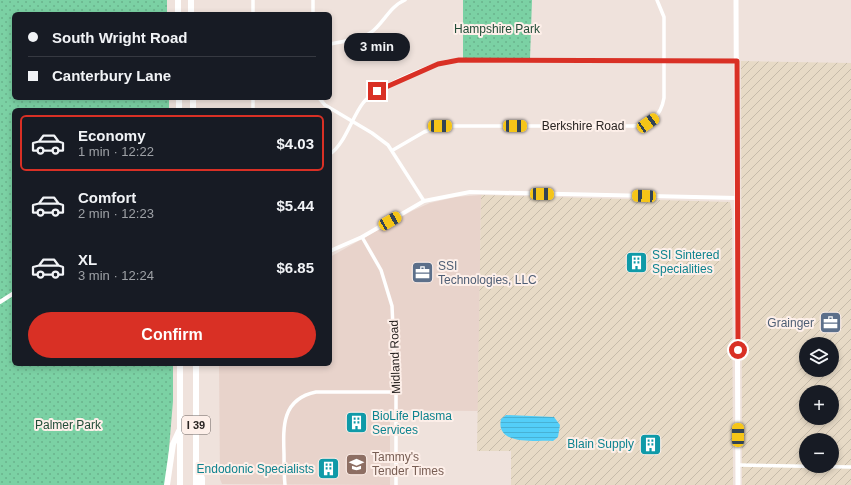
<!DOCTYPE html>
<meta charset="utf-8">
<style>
:root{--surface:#171b24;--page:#242831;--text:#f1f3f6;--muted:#9ea1a6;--line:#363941;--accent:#d93025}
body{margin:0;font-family:Helvetica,sans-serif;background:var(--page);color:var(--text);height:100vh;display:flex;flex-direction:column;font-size:15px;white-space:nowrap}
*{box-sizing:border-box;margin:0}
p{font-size:13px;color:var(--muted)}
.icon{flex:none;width:22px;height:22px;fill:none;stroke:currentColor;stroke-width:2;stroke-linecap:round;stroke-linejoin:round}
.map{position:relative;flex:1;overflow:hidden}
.side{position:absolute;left:12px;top:108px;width:320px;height:258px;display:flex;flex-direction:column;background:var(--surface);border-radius:6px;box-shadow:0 2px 6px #0003}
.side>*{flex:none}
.hud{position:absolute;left:12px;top:12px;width:320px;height:88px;border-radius:6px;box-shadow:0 2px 6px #0003;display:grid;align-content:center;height:88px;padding:0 16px;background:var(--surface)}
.buttons{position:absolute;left:799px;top:337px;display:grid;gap:8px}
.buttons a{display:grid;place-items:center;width:40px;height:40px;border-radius:50%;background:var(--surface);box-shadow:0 2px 6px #0003;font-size:20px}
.end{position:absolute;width:18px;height:18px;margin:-9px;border:5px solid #d93025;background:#fff;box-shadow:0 0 0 2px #fff}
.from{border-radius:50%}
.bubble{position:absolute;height:28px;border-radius:14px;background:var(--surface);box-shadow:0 2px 6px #0003;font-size:13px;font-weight:700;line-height:28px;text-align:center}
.car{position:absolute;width:12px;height:24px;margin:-12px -6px;border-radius:5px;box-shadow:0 0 3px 1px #0007;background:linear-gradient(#f5c518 24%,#345 0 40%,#f5c518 0 76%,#345 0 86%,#f5c518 0)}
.hud b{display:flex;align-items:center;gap:14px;height:38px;font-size:15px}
.hud b+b{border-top:1px solid var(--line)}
.hud i{width:10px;height:10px;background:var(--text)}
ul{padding:7px 0 0;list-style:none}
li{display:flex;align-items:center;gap:12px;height:56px;margin:0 8px 6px;padding:0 8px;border:2px solid transparent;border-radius:6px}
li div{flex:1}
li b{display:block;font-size:15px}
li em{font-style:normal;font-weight:700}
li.current{border-color:var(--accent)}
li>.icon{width:36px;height:36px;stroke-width:1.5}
.action{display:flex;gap:8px;margin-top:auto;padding:8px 16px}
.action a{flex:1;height:46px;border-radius:24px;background:var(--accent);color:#fff;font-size:16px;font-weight:700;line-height:46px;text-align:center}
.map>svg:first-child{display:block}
</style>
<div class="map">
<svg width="851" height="485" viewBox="0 0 851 485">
<defs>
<pattern id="industrial-furrows" width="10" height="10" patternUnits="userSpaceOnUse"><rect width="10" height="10" fill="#e7dac6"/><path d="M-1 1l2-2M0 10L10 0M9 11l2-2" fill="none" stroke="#c6bbaa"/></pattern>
<pattern id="park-dots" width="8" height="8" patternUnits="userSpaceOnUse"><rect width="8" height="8" fill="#7bd1a4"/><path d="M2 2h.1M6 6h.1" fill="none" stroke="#6ab38d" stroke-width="1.8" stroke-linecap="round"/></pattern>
<pattern id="water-rules" width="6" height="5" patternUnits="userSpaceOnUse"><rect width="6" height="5" fill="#53cef8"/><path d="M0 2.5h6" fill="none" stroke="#48b1d4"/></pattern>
</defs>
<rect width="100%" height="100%" fill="#efe2dc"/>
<polygon fill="#e8d3cb" points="481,195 478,411 390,410 390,485 222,484 220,479 219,364 330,364 330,257 412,211 430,203 456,197"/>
<g fill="url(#industrial-furrows)" fill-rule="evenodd">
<path d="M741,61l110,2v422h-109zM806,344h26v26h-26zM806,392h26v26h-26zM806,440h26v26h-26z"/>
<polygon points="481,195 730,202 732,212 733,485 511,485 511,451 477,451"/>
</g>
<g fill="url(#park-dots)">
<polygon points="0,0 167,0 167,14 14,14 14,98 169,98 169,110 14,110 14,364 173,364 173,401 166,485 0,485"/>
<polygon points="463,0 532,0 530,59 463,58"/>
</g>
<path fill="url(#water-rules)" d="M506,415l48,2 6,8 -2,12 -5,4c-17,-1 -58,5 -52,-22z"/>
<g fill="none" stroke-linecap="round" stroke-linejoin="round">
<g stroke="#fff" stroke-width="3.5">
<polyline points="313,0 313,14"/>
<polyline points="253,14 253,0"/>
<path d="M330,44c14,-3 33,-4 44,-14 11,-10 17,-24 31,-30"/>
<polyline points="253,98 253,110"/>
<polyline points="319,98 325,105 372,133 388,145 424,201"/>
<path d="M393,150l31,-18 17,-6h192c18,-1 28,-11 31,-28v-81l-7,-17"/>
<path d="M330,154c15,-10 22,-37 33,-51 12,-16 66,-37 85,-42h289"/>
<polyline points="362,237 381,270 392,306 396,392 396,485"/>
<polyline points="739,465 851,467"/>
<path d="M285,485c-1,-10 -1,-21 -1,-31 -1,-28 -2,-55 32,-62h80"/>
</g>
<g stroke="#fff" stroke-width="4">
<polyline points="330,251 362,237 424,201 470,192 738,198"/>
<polyline points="0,302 14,293"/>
</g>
<polyline stroke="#fff" stroke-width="5" points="736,0 738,485"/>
<g stroke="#fff" stroke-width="6">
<polyline points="178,0 178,14"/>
<polyline points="191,0 191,14"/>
<polyline points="179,98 179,110"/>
<polyline points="193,98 193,110"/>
<polyline points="180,364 180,485"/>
<polyline points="196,364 196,485"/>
<polyline points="197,465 202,478 202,485"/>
<polyline points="167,485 173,444 179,431"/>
</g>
</g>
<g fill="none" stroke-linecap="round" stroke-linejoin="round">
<polyline stroke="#d93025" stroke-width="5" points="377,91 438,64 459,60 737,61 738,350"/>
</g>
<defs>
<symbol id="building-square" viewBox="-11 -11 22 22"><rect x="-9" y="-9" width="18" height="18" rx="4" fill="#0f9aa8" stroke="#fdefe9"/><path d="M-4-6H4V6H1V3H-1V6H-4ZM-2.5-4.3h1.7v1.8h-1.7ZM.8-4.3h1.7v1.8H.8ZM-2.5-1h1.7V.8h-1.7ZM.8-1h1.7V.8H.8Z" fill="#fff"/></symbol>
<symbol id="office-square" viewBox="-11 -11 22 22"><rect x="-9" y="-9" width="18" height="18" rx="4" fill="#5c6f8a" stroke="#fdefe9"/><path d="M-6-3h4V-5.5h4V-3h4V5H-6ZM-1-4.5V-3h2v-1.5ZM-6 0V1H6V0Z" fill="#fff"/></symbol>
<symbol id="school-square" viewBox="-11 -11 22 22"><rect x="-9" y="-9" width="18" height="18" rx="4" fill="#8d6e63" stroke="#fdefe9"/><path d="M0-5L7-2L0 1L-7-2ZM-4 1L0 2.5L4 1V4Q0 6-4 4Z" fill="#fff"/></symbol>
</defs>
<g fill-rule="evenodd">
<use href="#building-square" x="624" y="250" width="25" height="25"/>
<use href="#office-square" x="410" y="260" width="25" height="25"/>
<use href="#office-square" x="818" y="310" width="25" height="25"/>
<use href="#building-square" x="344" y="410" width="25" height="25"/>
<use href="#building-square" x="638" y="432" width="25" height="25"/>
<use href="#school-square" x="344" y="452" width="25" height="25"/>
<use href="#building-square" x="316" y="456" width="25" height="25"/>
</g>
<g text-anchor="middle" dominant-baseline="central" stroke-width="4" stroke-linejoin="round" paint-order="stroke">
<rect fill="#fdefe9" stroke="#69615e" stroke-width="1" x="182" y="416" width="28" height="18" rx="3"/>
<g font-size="11" font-weight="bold" fill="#292422">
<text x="196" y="425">I 39</text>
</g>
<g font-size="12" fill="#224d38" stroke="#fdefe9">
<text x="497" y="29">Hampshire Park</text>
<text x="68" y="425">Palmer Park</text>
</g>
<g font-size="12" fill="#292422" stroke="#fdefe9">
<text x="583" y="126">Berkshire Road</text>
<text transform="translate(395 357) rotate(-92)">Midland Road</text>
</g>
<g font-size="12" fill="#0d838f" stroke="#fdefe9" text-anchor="start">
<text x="652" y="255">SSI Sintered<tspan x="652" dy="14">Specialities</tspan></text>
<text x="372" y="416">BioLife Plasma<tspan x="372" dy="14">Services</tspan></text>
<text x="634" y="444" text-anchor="end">Blain Supply</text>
<text x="314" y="469" text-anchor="end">Endodonic Specialists</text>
</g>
<g font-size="12" fill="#4e5e75" stroke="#fdefe9" text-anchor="start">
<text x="438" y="266">SSI<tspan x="438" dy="14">Technologies, LLC</tspan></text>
<text x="814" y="323" text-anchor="end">Grainger</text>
</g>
<g font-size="12" fill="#785e54" stroke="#fdefe9" text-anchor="start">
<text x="372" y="457">Tammy's<tspan x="372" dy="14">Tender Times</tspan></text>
</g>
</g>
</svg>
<div class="buttons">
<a><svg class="icon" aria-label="layers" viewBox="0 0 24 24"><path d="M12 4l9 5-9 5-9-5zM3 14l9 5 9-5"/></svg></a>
<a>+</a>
<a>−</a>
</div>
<i class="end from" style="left:738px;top:350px"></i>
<i class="end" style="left:377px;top:91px"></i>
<div class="bubble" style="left:344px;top:33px;width:66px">3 min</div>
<i class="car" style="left:648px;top:123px;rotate:55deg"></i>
<i class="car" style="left:440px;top:126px;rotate:90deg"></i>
<i class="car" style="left:515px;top:126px;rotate:90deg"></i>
<i class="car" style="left:542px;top:194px;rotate:91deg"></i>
<i class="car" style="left:644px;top:196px;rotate:272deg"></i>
<i class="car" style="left:390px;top:221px;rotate:60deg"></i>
<i class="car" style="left:738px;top:435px;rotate:0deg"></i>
<div class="hud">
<b><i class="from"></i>South Wright Road</b>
<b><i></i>Canterbury Lane</b>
</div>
<section class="side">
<ul>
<li class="current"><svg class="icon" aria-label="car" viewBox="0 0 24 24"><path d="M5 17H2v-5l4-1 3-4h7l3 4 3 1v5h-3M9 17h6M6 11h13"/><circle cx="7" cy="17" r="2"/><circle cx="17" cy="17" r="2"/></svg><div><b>Economy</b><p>1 min · 12:22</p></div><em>$4.03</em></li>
<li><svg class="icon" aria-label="car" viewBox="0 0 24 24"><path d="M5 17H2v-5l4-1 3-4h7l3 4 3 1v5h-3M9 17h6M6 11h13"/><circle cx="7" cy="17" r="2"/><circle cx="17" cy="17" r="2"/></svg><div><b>Comfort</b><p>2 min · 12:23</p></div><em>$5.44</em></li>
<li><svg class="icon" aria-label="car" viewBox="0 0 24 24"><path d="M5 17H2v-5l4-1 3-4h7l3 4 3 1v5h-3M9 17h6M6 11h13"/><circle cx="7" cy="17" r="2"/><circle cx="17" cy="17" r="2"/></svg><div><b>XL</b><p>3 min · 12:24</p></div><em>$6.85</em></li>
</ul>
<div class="action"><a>Confirm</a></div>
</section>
</div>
